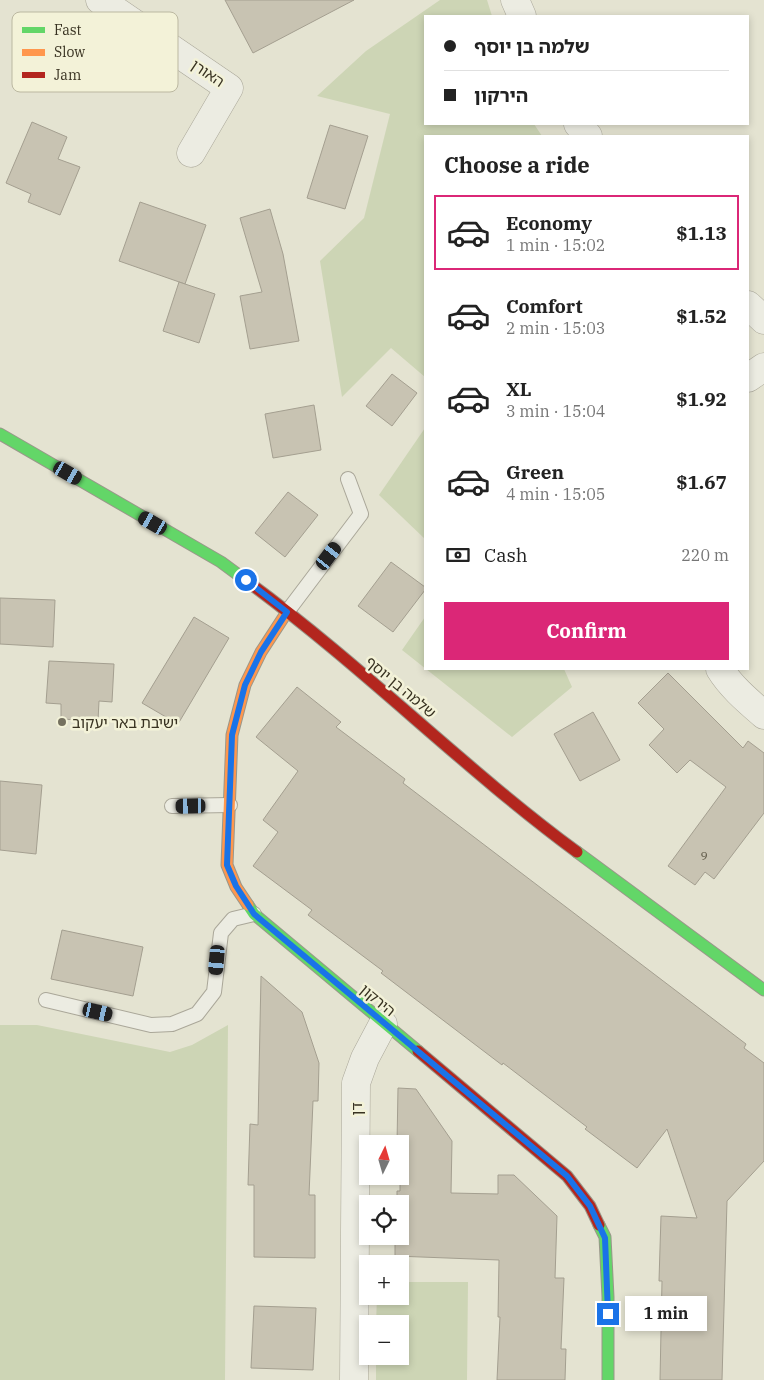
<!DOCTYPE html>
<meta charset="utf-8">
<style>
:root{--surface:#fff;--page:#f6f6f6;--text:#222;--muted:#767676;--line:#e0e0e0;--accent:#db2777}
body{margin:0;font-family:"IBM Plex Serif","Noto Sans Hebrew",serif;background:var(--page);color:var(--text);height:100vh;display:flex;flex-direction:column;font-size:19px;white-space:nowrap}
*{box-sizing:border-box;margin:0}
p{font-size:16px;color:var(--muted)}
.icon{flex:none;width:28px;height:28px;fill:none;stroke:currentColor;stroke-width:2;stroke-linecap:round;stroke-linejoin:round}
.map{position:relative;flex:1;overflow:hidden}
.sheet{position:absolute;left:424px;top:135px;width:325px;height:535px;display:flex;flex-direction:column;background:var(--surface);border-radius:0px;box-shadow:0 2px 8px #0003}
.sheet>*{flex:none}
.top-card{position:absolute;left:424px;top:15px;width:325px;height:110px;border-radius:0px;box-shadow:0 2px 8px #0003;display:grid;align-content:center;height:110px;padding:0 20px;background:var(--surface)}
.needle{width:32px;rotate:5deg}
.buttons{position:absolute;left:359px;top:1135px;display:grid;gap:10px}
.buttons a{display:grid;place-items:center;width:50px;height:50px;border-radius:0px;background:var(--surface);box-shadow:0 2px 8px #0003;font-size:25px}
.end{position:absolute;width:22px;height:22px;margin:-11px;border:6px solid #1a73e8;background:#fff;box-shadow:0 0 0 2px #fff}
.from{border-radius:50%}
.bubble{position:absolute;height:35px;border-radius:0px;background:var(--surface);box-shadow:0 2px 8px #0003;font-size:16px;font-weight:700;line-height:35px;text-align:center}
.car{position:absolute;width:15px;height:30px;margin:-15px -8px;border-radius:6px;box-shadow:0 0 4px 1px #0007;background:linear-gradient(#222 24%,#8ab4d8 0 40%,#222 0 76%,#8ab4d8 0 86%,#222 0)}
.top-card b{display:flex;align-items:center;gap:18px;height:48px;font-size:19px}
.top-card b+b{border-top:1px solid var(--line)}
.top-card i{width:12px;height:12px;background:var(--text)}
ul{padding:0;list-style:none}
li{display:flex;align-items:center;gap:15px;height:75px;margin:0 10px 8px;padding:0 10px;border:2px solid transparent;border-radius:0px}
li div{flex:1}
li b{display:block;font-size:19px}
li em{font-style:normal;font-weight:700}
li.current{border-color:var(--accent)}
li>.icon{width:45px;height:45px;stroke-width:1.5}
h2{padding:0 20px;font-size:22px;line-height:60px}
.pay{display:flex;align-items:center;gap:12px;height:55px;padding:0 20px;font-size:19px}
.pay p{margin-inline-start:auto}
.button{display:flex;gap:10px;margin-top:auto;padding:10px 20px}
.button a{flex:1;height:58px;border-radius:0px;background:var(--accent);color:#fff;font-size:20px;font-weight:700;line-height:58px;text-align:center}
.map>svg:first-child{display:block}
</style>
<div class="map">
<svg width="764" height="1380" viewBox="0 0 764 1380">
<rect width="100%" height="100%" fill="#e4e3d1"/>
<g fill="#cdd5b5">
<polygon points="440,0 487,0 492,16 425,16 425,124 534,124 542,136 425,136 425,377 391,348 342,397 320,261 364,218 390,114 317,96 366,51"/>
<polygon points="425,428 425,539 379,495"/>
<polygon points="425,617 425,669 564,669 572,687 512,737 402,650"/>
<polygon points="0,1025 37,1025 170,1052 192,1045 228,1025 225,1380 0,1380"/>
<polygon points="400,1282 468,1282 467,1380 376,1380 376,1356 400,1356 400,1324 376,1324 377,1296 400,1296"/>
</g>
<g fill="#c8c3b2" stroke="#a49f90">
<polygon points="225,0 354,0 253,53"/>
<polygon points="32,122 67,137 58,159 80,167 60,215 28,202 31,194 6,183"/>
<polygon points="330,125 368,136 345,209 307,198"/>
<polygon points="140,202 206,225 185,284 119,261"/>
<polygon points="270,209 283,254 299,341 250,349 240,296 262,292 240,218"/>
<polygon points="179,282 215,294 199,343 163,331"/>
<polygon points="392,374 417,393 392,426 366,406"/>
<polygon points="314,405 321,450 273,458 265,414"/>
<polygon points="288,492 318,515 285,557 255,533"/>
<polygon points="391,562 425,587 425,590 393,632 358,606"/>
<polygon points="0,598 55,600 53,647 0,644"/>
<polygon points="194,617 229,638 178,724 142,703"/>
<polygon points="49,661 114,664 112,702 99,701 98,721 61,719 61,704 46,703"/>
<polygon points="668,673 743,748 748,741 764,753 764,813 714,879 705,872 695,885 668,866 726,787 690,760 677,773 649,745 664,729 638,703"/>
<polygon points="297,687 341,722 336,727 405,779 403,783 746,1044 744,1048 764,1063 764,1161 727,1201 722,1380 660,1380 662,1281 659,1281 661,1216 697,1218 667,1129 637,1168 585,1129 587,1127 503,1063 502,1065 381,973 383,971 308,915 312,910 253,866 278,832 263,820 298,771 256,737"/>
<polygon points="593,712 620,760 580,781 554,734"/>
<polygon points="0,781 42,785 36,854 0,850"/>
<polygon points="62,930 143,947 133,996 51,979"/>
<polygon points="261,976 302,1012 319,1063 318,1101 313,1101 309,1195 315,1195 315,1258 254,1257 254,1185 248,1185 250,1124 258,1125"/>
<polygon points="398,1088 416,1089 452,1141 451,1193 498,1194 498,1175 514,1175 557,1216 555,1278 564,1278 561,1349 566,1349 565,1380 497,1380 500,1317 498,1317 499,1260 395,1256 395,1236 400,1236 400,1204 397,1204 397,1191 400,1191 400,1144 397,1144"/>
<polygon points="254,1306 316,1308 313,1370 251,1368"/>
</g>
<g fill="none" stroke-linecap="round" stroke-linejoin="round">
<defs>
<g id="lane">
<polyline points="287,612 361,514 348,479"/>
<polyline points="172,806 230,805"/>
<polyline points="46,1000 151,1025 172,1024 197,1014 214,992 221,933 233,919 254,914"/>
</g>
<g id="street">
<polyline points="100,0 229,88 191,153"/>
<polyline points="515,0 522,16"/>
<polyline points="578,124 588,136"/>
<polyline points="748,305 764,320"/>
<polyline points="748,378 764,367"/>
<path d="M720,669c11,18 28,32 44,46"/>
<polyline points="354,1380 356,1083 365,1058 383,1024"/>
</g>
<g id="fast">
<polyline points="0,434 221,562 248,582"/>
<polyline points="577,852 764,990"/>
<polyline points="248,905 254,914 418,1051"/>
<polyline points="599,1225 605,1237 608,1297 608,1380"/>
</g>
<polyline id="slow" points="248,905 236,887 227,865 232,735 245,685 261,652 287,612"/>
<g id="jam">
<path d="M248,582c115,84 215,186 329,270"/>
<polyline points="418,1051 567,1176 590,1206 599,1225"/>
</g>
</defs>
<use href="#lane" stroke="#aaa799" stroke-width="16"/>
<use href="#street" stroke="#aaa799" stroke-width="29"/>
<use href="#fast" stroke="#99978a" stroke-width="13"/>
<use href="#slow" stroke="#99978a" stroke-width="13"/>
<use href="#jam" stroke="#99978a" stroke-width="13"/>
<use href="#lane" stroke="#ecece2" stroke-width="14"/>
<use href="#street" stroke="#ecece2" stroke-width="28"/>
<use href="#fast" stroke="#63d668" stroke-width="11"/>
<use href="#slow" stroke="#ff974d" stroke-width="11"/>
<use href="#jam" stroke="#b3261e" stroke-width="11"/>
</g>
<g fill="none" stroke-linecap="round" stroke-linejoin="round">
<polyline stroke="#1a73e8" stroke-width="6" points="246,580 287,612 261,652 245,685 232,735 227,865 236,886 254,914 567,1176 590,1206 605,1238 608,1314"/>
</g>
<circle fill="#74705f" stroke="#f3f2d8" stroke-width="2" cx="62" cy="722" r="5"/>
<g text-anchor="middle" dominant-baseline="central" stroke-width="5" stroke-linejoin="round" paint-order="stroke">
<g font-size="12" fill="#5c5645">
<text x="704" y="855">9</text>
</g>
<g font-size="15" fill="#383221" stroke="#f3f2d8">
<text transform="translate(208 73) rotate(34)">האורן</text>
<text transform="translate(401 687) rotate(40)">שלמה בן יוסף</text>
<text transform="translate(378 1000) rotate(40)">הירקון</text>
<text transform="translate(356 1109) rotate(-90)">דן</text>
</g>
<g font-size="15" fill="#383221" stroke="#f3f2d8" text-anchor="start">
<text x="72" y="722">ישיבת באר יעקוב</text>
</g>
</g>
<rect x="12" y="12" width="166" height="80" rx="8" fill="#f3f2d8" stroke="#bbb8a1" stroke-width="1"/>
<rect x="22" y="27" width="23" height="6" fill="#63d668"/>
<rect x="22" y="49" width="23" height="7" fill="#ff974d"/>
<rect x="22" y="72" width="23" height="6" fill="#b3261e"/>
<g font-size="14" fill="#383221">
<text x="54" y="35">Fast</text>
<text x="54" y="57">Slow</text>
<text x="54" y="80">Jam</text>
</g>
</svg>
<div class="buttons">
<a><svg class="needle" viewBox="-14 -14 28 28"><path d="M0-13l5 13h-10z" fill="#e53935"/><path d="M0 13l5-13h-10z" fill="#767676"/></svg></a>
<a><svg class="icon" aria-label="locate" viewBox="0 0 24 24"><circle cx="12" cy="12" r="6"/><path d="M12 2v4M12 18v4M2 12h4M18 12h4"/></svg></a>
<a>+</a>
<a>−</a>
</div>
<i class="end from" style="left:246px;top:580px"></i>
<i class="end" style="left:608px;top:1314px"></i>
<div class="bubble" style="left:625px;top:1296px;width:82px">1 min</div>
<i class="car" style="left:68px;top:473px;rotate:120deg"></i>
<i class="car" style="left:153px;top:523px;rotate:300deg"></i>
<i class="car" style="left:329px;top:556px;rotate:37deg"></i>
<i class="car" style="left:191px;top:806px;rotate:269deg"></i>
<i class="car" style="left:217px;top:960px;rotate:185deg"></i>
<i class="car" style="left:98px;top:1012px;rotate:103deg"></i>
<div class="top-card">
<b><i class="from"></i>שלמה בן יוסף</b>
<b><i></i>הירקון</b>
</div>
<section class="sheet">
<h2>Choose a ride</h2>
<ul>
<li class="current"><svg class="icon" aria-label="car" viewBox="0 0 24 24"><path d="M5 17H2v-5l4-1 3-4h7l3 4 3 1v5h-3M9 17h6M6 11h13"/><circle cx="7" cy="17" r="2"/><circle cx="17" cy="17" r="2"/></svg><div><b>Economy</b><p>1 min · 15:02</p></div><em>$1.13</em></li>
<li><svg class="icon" aria-label="car" viewBox="0 0 24 24"><path d="M5 17H2v-5l4-1 3-4h7l3 4 3 1v5h-3M9 17h6M6 11h13"/><circle cx="7" cy="17" r="2"/><circle cx="17" cy="17" r="2"/></svg><div><b>Comfort</b><p>2 min · 15:03</p></div><em>$1.52</em></li>
<li><svg class="icon" aria-label="car" viewBox="0 0 24 24"><path d="M5 17H2v-5l4-1 3-4h7l3 4 3 1v5h-3M9 17h6M6 11h13"/><circle cx="7" cy="17" r="2"/><circle cx="17" cy="17" r="2"/></svg><div><b>XL</b><p>3 min · 15:04</p></div><em>$1.92</em></li>
<li><svg class="icon" aria-label="car" viewBox="0 0 24 24"><path d="M5 17H2v-5l4-1 3-4h7l3 4 3 1v5h-3M9 17h6M6 11h13"/><circle cx="7" cy="17" r="2"/><circle cx="17" cy="17" r="2"/></svg><div><b>Green</b><p>4 min · 15:05</p></div><em>$1.67</em></li>
</ul>
<div class="pay"><svg class="icon" aria-label="cash" viewBox="0 0 24 24"><path d="M3 7h18v10H3z"/><circle cx="12" cy="12" r="2"/></svg>Cash<p>220 m</p></div>
<div class="button"><a>Confirm</a></div>
</section>
</div>
